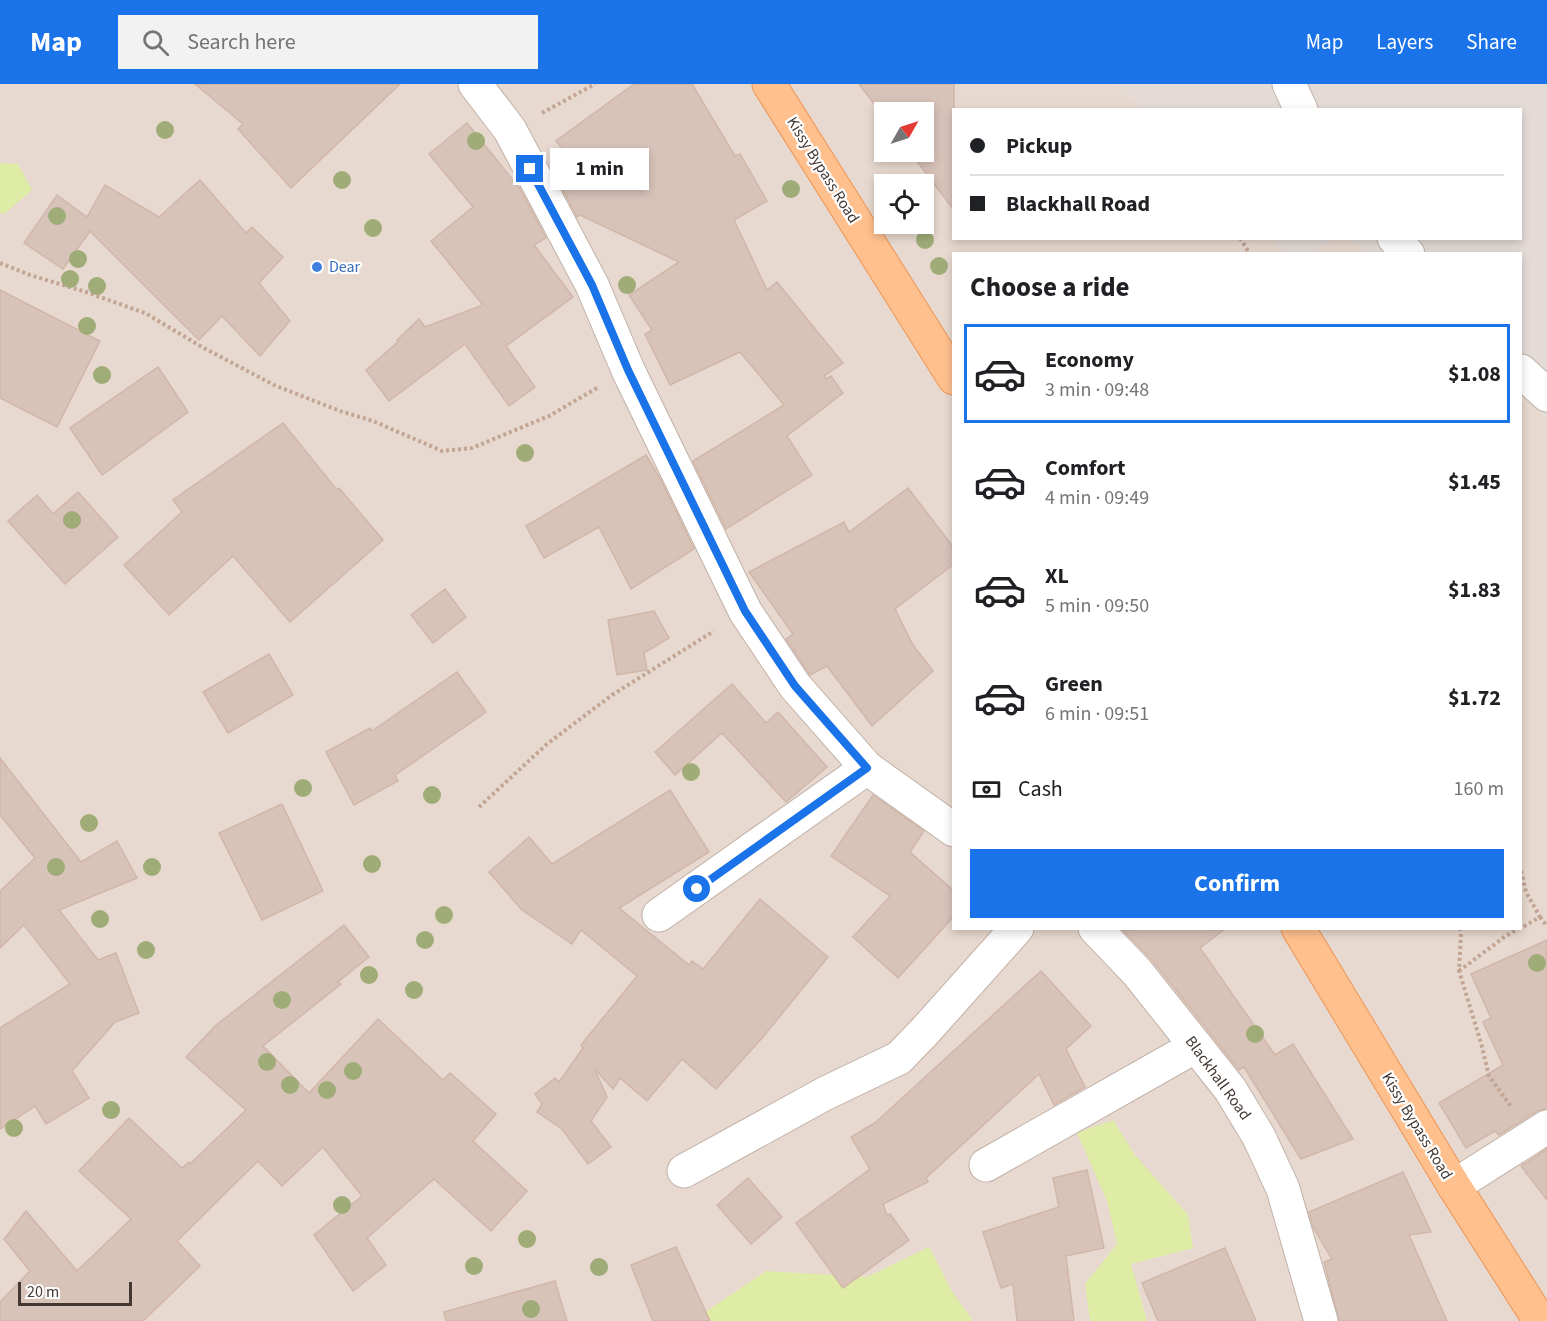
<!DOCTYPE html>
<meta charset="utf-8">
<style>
:root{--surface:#fff;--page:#f2f2f2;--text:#202124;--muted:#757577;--line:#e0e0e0;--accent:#1a73e8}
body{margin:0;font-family:"Source Sans 3",sans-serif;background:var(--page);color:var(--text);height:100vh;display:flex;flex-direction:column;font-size:22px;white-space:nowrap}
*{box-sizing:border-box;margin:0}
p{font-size:20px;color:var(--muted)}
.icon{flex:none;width:33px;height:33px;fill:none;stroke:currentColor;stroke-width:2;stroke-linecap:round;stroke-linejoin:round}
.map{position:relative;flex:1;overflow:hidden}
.sheet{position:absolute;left:952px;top:168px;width:570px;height:678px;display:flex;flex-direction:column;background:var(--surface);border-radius:0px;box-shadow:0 3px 9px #0003}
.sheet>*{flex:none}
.banner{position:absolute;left:952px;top:24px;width:570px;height:132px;border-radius:0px;box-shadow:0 3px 9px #0003;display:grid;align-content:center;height:132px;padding:0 18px;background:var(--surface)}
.needle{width:39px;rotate:51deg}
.buttons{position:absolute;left:874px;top:18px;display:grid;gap:12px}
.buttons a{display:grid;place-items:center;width:60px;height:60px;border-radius:0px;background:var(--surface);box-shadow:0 3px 9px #0003;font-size:30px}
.scale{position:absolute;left:18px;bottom:15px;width:114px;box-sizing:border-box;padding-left:6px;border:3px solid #443832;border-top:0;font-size:16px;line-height:21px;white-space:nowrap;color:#443832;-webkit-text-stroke:4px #fff;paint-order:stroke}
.end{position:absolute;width:27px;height:27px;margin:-14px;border:8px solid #1a73e8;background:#fff;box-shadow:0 0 0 3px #fff}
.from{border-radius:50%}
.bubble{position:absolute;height:42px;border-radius:0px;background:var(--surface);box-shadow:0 3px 9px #0003;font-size:20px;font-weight:700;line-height:42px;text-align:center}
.banner b{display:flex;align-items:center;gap:21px;height:57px;font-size:22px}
.banner b+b{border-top:2px solid var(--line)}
.banner i{width:15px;height:15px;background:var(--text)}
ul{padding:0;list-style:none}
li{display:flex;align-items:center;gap:18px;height:99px;margin:0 12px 9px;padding:0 6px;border:3px solid transparent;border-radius:0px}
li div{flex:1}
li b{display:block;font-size:22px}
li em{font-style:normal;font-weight:700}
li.active{border-color:var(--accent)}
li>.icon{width:54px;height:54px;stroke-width:1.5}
h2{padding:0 18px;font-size:27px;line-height:72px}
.pay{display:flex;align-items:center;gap:15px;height:66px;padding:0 18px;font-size:22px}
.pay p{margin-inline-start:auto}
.button{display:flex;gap:12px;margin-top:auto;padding:12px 18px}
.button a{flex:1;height:69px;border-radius:0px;background:var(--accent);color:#fff;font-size:24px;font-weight:700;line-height:69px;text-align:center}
header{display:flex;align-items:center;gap:36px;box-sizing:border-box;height:84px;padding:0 30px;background:var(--accent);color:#fff}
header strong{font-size:28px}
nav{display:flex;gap:33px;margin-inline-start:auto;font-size:21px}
.search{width:420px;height:54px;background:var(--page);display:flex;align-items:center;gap:15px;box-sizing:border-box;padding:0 21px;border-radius:0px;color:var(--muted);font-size:22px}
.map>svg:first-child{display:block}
</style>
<header>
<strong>Map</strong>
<div class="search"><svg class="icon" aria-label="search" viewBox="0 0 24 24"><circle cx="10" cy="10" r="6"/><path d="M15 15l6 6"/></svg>Search here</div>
<nav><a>Map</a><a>Layers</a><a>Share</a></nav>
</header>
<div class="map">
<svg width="1547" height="1237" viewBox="0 0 1547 1237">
<rect width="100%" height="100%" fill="#f3e9e2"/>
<path fill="#e7d9cf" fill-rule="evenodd" d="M0,0h1116l26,25 -188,1v128l398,1 16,14 -414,1v674h567v-534l26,23v904h-1547zM885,28h39v40h-39zM885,100h39v40h-39z"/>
<g fill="#e4dbd7">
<polygon points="1116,0 1547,0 1547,333 1521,310 1521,170 1368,169 1352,155 1521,154 1521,26 1142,25"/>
<polygon points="1274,155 1335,155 1311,170 1285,169"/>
</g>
<g fill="#dfeca6">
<polygon points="0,79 18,80 32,106 4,130 0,129"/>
<polygon points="1113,1036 1135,1071 1188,1131 1193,1164 1131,1180 1147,1237 1090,1237 1085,1200 1117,1160 1107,1117 1077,1049"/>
<polygon points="929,1163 953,1209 973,1237 692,1237 766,1187 867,1193"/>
</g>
<g fill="#d8c3b9" stroke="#d1b6a9" stroke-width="1.5">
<polygon points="195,0 400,0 291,104 238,45 243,40"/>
<polygon points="634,0 692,0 735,72 740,70 767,117 734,136 767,206 777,198 843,279 824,292 826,295 831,292 843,309 787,352 812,391 726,445 693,377 784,321 740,268 670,301 645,250 652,246 629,211 679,178 580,131 577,133 559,98 578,86 556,57"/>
<polygon points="859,0 954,0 954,126 910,68 924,68 924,28 885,28 885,34"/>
<polygon points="467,39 520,105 546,154 534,161 573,213 506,262 535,303 509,322 465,260 389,317 366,286 399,257 397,256 419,235 425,243 483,221 431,157 473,123 429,70"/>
<polygon points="200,96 246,149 252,143 283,173 259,199 290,237 260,272 222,232 199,256 90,147 63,185 24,159 57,111 87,133 105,101 159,133"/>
<polygon points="0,206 100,257 57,343 0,314"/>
<polygon points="158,283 188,328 102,391 70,344"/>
<polygon points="283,339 337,406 339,404 383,456 290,538 233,472 169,531 124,481 182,428 173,416"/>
<polygon points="646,371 661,396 694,465 631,505 599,443 544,474 526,442"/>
<polygon points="908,404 954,464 954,480 895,525 913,561 933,587 872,642 827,582 810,591 786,555 793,550 749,488 844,438 849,448"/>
<polygon points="78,408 118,453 65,500 8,437 37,411 53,430"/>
<polygon points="445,505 466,533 433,559 411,531"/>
<polygon points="654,527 669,554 644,569 647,586 617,591 608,536"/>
<polygon points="269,570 293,611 228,649 203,608"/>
<polygon points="457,588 486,628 395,691 398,697 354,721 326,668 370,644 372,647"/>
<polygon points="732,600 766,639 778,628 827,683 786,718 722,649 675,691 655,668"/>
<polygon points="0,674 81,778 117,757 137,794 59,826 98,876 116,869 139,929 115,938 72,987 89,1014 46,1040 35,1022 0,1045 0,944 70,900 24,841 0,864 0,807 35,774 0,731"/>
<polygon points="670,706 709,768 619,824 689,881 692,877 703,885 760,815 828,873 763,953 716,1005 682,975 647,1017 620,994 613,1005 594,984 607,1013 591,1037 611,1063 588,1080 562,1045 537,1028 542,1020 535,1010 555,994 559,998 583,964 581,961 637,892 581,846 572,860 522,826 489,788 529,753 552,780"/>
<polygon points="873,711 924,747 910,768 954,807 954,832 898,894 853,853 890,812 831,772"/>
<polygon points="282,720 323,807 262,836 219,749"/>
<polygon points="344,841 369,873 338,898 341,900 263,962 309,1009 378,935 443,996 450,989 496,1030 473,1057 527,1107 491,1147 434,1095 367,1154 386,1181 353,1207 314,1151 362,1112 323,1063 282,1102 258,1077 177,1157 200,1182 143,1237 0,1237 0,1218 30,1187 4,1155 26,1127 77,1187 131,1135 79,1087 129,1034 182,1084 189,1078 190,1080 246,1026 186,973 215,942"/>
<polygon points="1121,844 1226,844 1200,864 1275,971 1293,960 1353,1055 1301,1075 1244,983 1239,986 1152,876"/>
<polygon points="1547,856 1547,1024 1537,1027 1499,1051 1495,1047 1466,1064 1439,1019 1503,981 1483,938 1491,934 1471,890"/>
<polygon points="1041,887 1091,942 1066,965 1085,1003 1054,1021 1039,990 926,1094 928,1098 883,1120 887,1131 890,1130 909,1156 843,1204 796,1139 870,1085 851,1053 876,1038"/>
<polygon points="1547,1065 1547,1116 1521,1082"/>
<polygon points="1087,1086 1104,1164 1066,1172 1074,1237 1017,1237 1013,1200 1001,1204 983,1148 1059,1123 1053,1094"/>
<polygon points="1403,1088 1431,1148 1409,1151 1447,1237 1339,1237 1324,1178 1332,1175 1313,1143 1309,1128"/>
<polygon points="748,1094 782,1133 751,1160 717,1121"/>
<polygon points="676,1163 710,1237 653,1237 631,1181"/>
<polygon points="1225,1164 1256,1237 1158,1237 1142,1199"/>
<polygon points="555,1197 567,1237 446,1237 444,1228"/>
</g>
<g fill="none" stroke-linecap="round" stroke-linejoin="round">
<defs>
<g id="minor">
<polyline points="475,0 510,46 592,201 628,286 745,527 795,602 867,684 954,746"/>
<polyline points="1289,0 1301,26"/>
<polyline points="1394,154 1408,170"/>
<polyline points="1521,287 1547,311"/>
<polyline points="659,831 867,684"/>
<polyline points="1095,844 1137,888 1230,1005 1259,1053 1283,1105 1321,1237"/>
<polyline points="986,1081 1196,962"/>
<polyline points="684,1087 824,1010 899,974 926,946 1017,844"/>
<polyline points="1454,1102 1547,1043"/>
</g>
<g id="major">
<polyline points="769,0 954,294"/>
<polyline points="1298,844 1454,1102 1540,1237"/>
</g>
</defs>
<use href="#minor" stroke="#c1b1a7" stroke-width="35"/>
<use href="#major" stroke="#ee9554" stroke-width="35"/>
<g stroke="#c2a593" stroke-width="4" stroke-dasharray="3 3" stroke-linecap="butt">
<polyline points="542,29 595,0"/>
<polyline points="1240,154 1250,170"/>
<polyline points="0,179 30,191 86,208 145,229 202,263 274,301 340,327 373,337 442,367 472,364 549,332 597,304"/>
<polyline points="479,723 547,660 612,611 714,547"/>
<polyline points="1521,787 1526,808 1540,833 1521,844"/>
<polyline points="1540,833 1547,842"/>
<polyline points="1460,844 1461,849 1459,887 1481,959 1489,992 1512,1024"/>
<polyline points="1459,887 1503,854 1519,844"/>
</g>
<use href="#minor" stroke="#fff" stroke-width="33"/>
<use href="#major" stroke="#ffc08e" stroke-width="33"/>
</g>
<g fill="#a0ac78">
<circle cx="165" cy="46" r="9"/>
<circle cx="476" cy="57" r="9"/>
<circle cx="342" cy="96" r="9"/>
<circle cx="791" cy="105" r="9"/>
<circle cx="57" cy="132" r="9"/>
<circle cx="373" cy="144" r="9"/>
<circle cx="925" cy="156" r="9"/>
<circle cx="78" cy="175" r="9"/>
<circle cx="939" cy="182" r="9"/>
<circle cx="70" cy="195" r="9"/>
<circle cx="627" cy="201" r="9"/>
<circle cx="97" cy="202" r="9"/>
<circle cx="87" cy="242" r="9"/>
<circle cx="102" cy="291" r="9"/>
<circle cx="525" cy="369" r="9"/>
<circle cx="72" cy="436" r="9"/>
<circle cx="691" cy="688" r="9"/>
<circle cx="303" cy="704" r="9"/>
<circle cx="432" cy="711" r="9"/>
<circle cx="89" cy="739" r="9"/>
<circle cx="372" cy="780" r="9"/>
<circle cx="56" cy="783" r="9"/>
<circle cx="152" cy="783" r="9"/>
<circle cx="444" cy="831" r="9"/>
<circle cx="100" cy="835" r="9"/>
<circle cx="425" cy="856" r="9"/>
<circle cx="146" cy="866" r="9"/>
<circle cx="1537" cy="879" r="9"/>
<circle cx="369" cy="891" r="9"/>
<circle cx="414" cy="906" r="9"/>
<circle cx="282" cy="916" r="9"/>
<circle cx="1255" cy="950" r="9"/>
<circle cx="267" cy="978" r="9"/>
<circle cx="353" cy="987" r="9"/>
<circle cx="290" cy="1001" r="9"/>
<circle cx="327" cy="1006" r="9"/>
<circle cx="111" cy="1026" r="9"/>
<circle cx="14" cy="1044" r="9"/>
<circle cx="342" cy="1121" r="9"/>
<circle cx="527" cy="1155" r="9"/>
<circle cx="474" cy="1182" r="9"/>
<circle cx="599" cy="1183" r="9"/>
<circle cx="531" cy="1225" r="9"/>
</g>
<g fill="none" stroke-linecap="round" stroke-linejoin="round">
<polyline stroke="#1a73e8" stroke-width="8" points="530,85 592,201 628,286 745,527 795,602 867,684 697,805"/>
</g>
<circle fill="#3f7fe0" stroke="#fff" stroke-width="2" cx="317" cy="183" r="6"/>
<g text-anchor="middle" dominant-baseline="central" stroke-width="4.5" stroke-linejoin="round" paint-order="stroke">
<g font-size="16" fill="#443832" stroke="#fff">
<text transform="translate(823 86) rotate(58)">Kissy Bypass Road</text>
<text transform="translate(1218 994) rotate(54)">Blackhall Road</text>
<text transform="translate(1417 1042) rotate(59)">Kissy Bypass Road</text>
</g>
<g font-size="16" fill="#366cbe" stroke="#fff" text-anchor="start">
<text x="329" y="183">Dear</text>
</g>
</g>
</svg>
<div class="buttons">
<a><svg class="needle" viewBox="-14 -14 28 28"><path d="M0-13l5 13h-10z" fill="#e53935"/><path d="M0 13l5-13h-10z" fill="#757577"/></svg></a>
<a><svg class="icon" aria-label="locate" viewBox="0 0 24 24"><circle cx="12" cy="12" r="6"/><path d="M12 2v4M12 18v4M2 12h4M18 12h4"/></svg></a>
</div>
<div class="scale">20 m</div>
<i class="end from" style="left:697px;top:805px"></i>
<i class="end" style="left:530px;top:85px"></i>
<div class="bubble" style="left:550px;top:64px;width:99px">1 min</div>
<div class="banner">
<b><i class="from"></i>Pickup</b>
<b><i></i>Blackhall Road</b>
</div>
<section class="sheet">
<h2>Choose a ride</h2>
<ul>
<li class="active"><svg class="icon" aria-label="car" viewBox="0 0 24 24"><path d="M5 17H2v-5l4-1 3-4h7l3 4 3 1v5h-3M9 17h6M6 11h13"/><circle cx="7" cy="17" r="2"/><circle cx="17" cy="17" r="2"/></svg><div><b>Economy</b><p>3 min · 09:48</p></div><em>$1.08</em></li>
<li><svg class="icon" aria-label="car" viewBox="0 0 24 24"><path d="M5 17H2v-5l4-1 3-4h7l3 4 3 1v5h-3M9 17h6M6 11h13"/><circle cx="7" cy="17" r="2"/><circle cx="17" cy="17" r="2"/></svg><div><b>Comfort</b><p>4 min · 09:49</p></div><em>$1.45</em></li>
<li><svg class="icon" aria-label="car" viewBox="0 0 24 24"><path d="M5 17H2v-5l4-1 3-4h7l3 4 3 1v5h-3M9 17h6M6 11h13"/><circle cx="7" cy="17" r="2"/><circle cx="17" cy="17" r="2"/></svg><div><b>XL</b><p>5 min · 09:50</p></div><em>$1.83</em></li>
<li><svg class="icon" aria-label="car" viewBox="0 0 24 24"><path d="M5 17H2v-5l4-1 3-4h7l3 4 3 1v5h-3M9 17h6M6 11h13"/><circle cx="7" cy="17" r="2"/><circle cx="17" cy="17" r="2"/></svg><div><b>Green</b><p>6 min · 09:51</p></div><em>$1.72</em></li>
</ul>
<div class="pay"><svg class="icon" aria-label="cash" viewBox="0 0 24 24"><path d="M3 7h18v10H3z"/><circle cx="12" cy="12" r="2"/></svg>Cash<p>160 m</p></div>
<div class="button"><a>Confirm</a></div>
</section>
</div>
